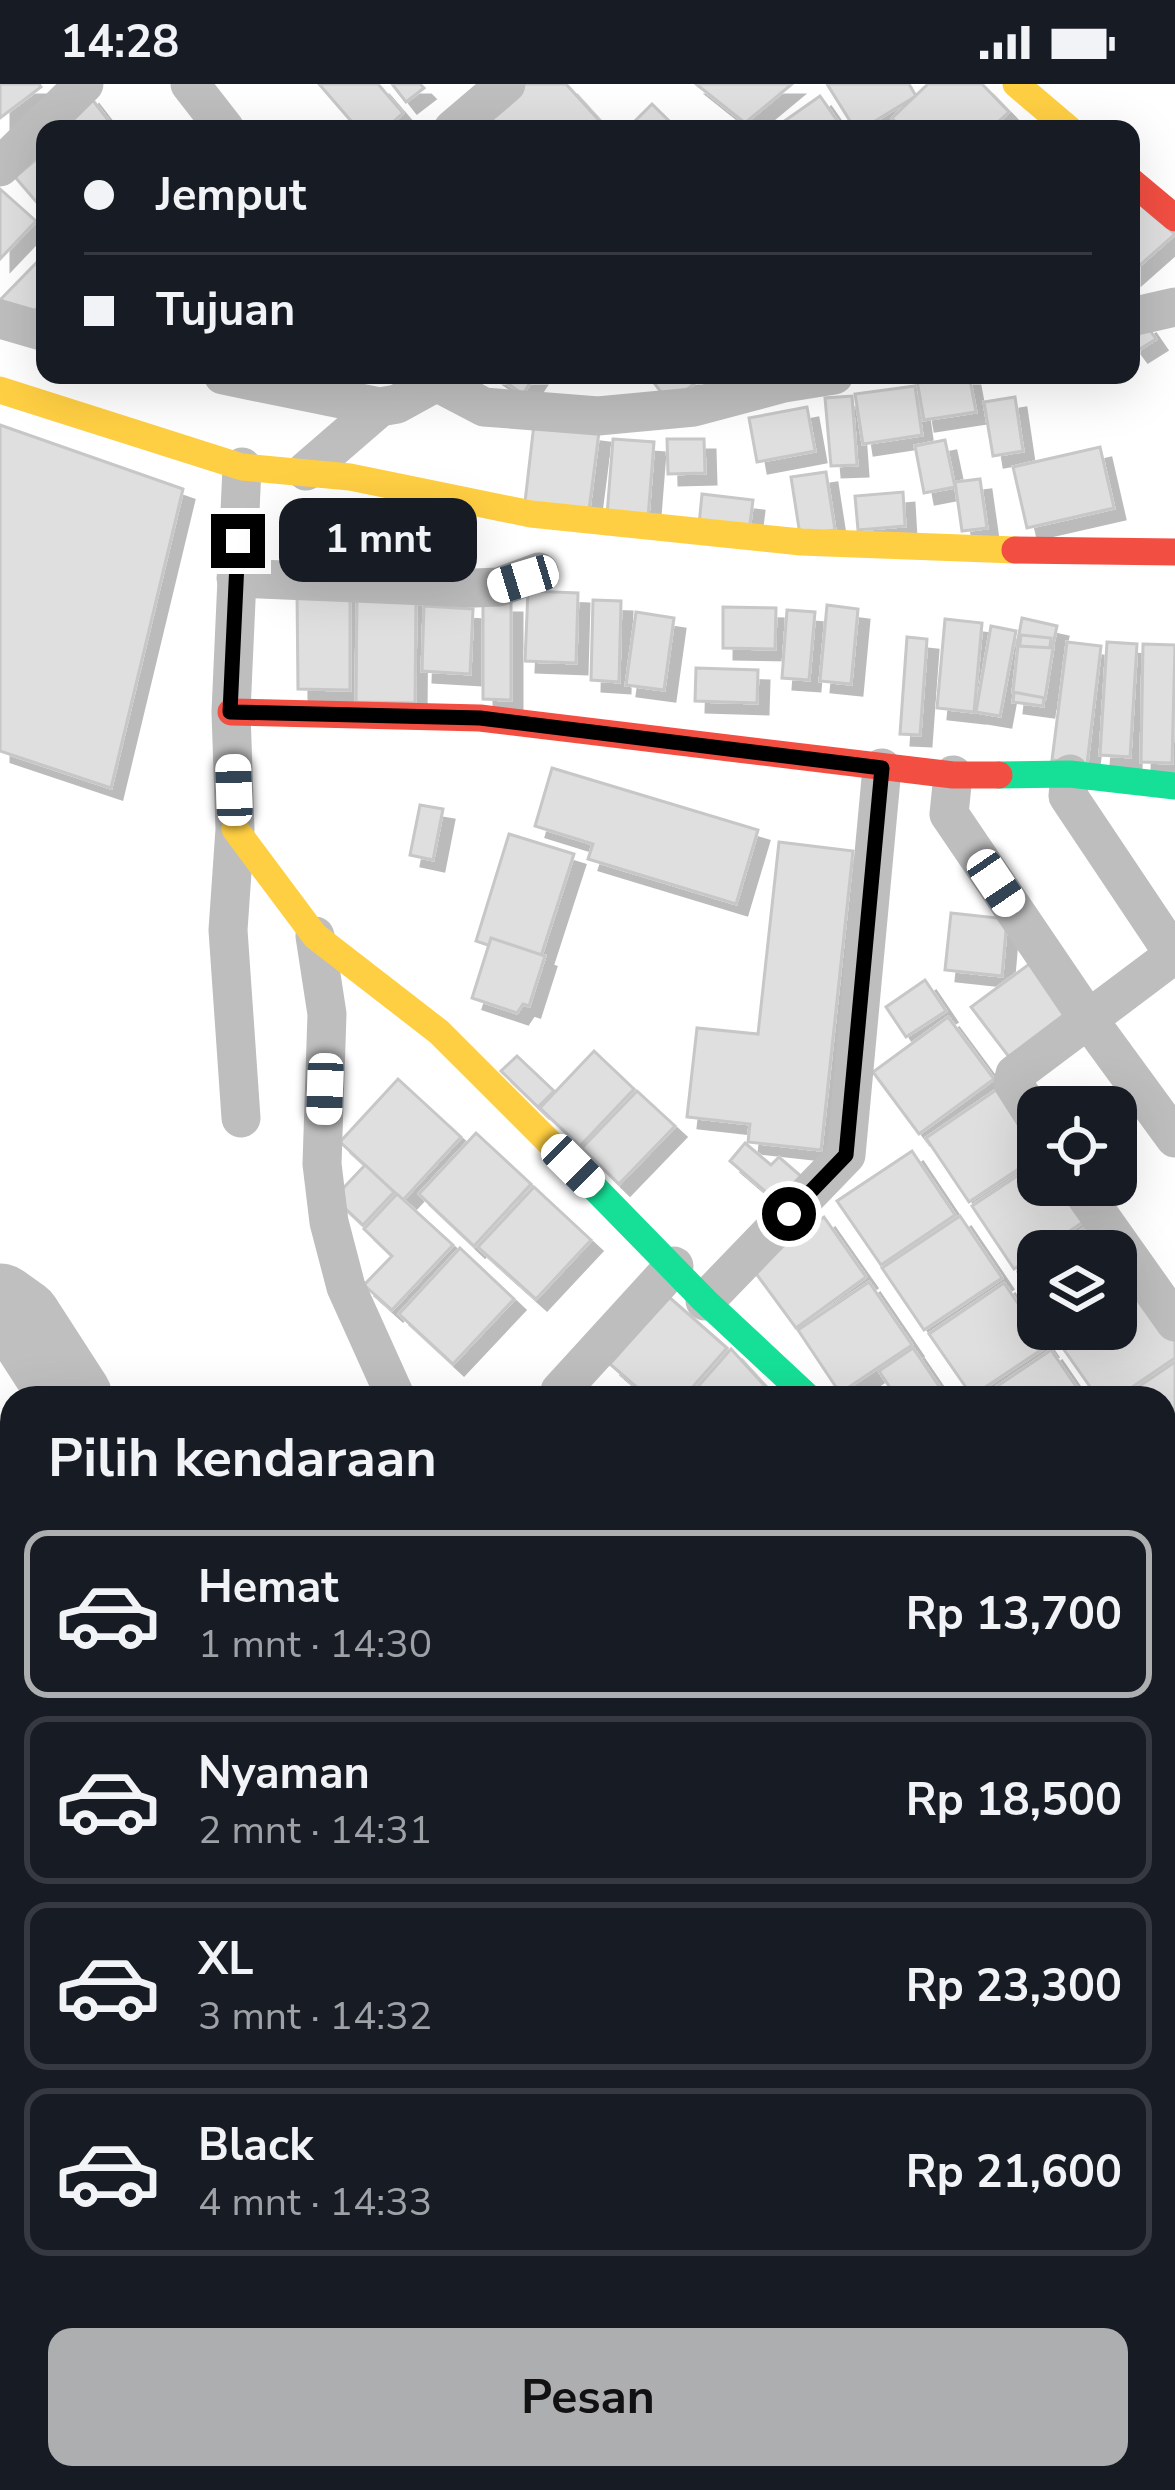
<!DOCTYPE html>
<html lang="id">
<meta charset="utf-8">
<style>
:root{--surface:#171b24;--page:#20242c;--text:#f1f3f6;--muted:#9ea1a6;--line:#363941;--accent:#adaeaf}
body{margin:0;font-family:"Nunito Sans",sans-serif;background:var(--page);color:var(--text);height:100vh;display:flex;flex-direction:column;font-size:45px;white-space:nowrap}
*{box-sizing:border-box;margin:0}
p{font-size:39px;color:var(--muted)}
.icon{flex:none;width:66px;height:66px;fill:none;stroke:currentColor;stroke-width:2;stroke-linecap:round;stroke-linejoin:round}
.map{position:relative;flex:1;overflow:hidden}
.sheet{position:absolute;left:0px;top:1302px;width:1176px;height:1104px;display:flex;flex-direction:column;background:var(--surface);border-radius:36px 36px 0 0;box-shadow:0 12px 48px #0002}
.sheet>*{flex:none}
.hud{position:absolute;left:36px;top:36px;width:1104px;height:264px;border-radius:24px;box-shadow:0 12px 48px #0002;display:grid;align-content:center;height:264px;padding:0 48px;background:var(--surface)}
.fabs{position:absolute;left:1017px;top:1002px;display:grid;gap:24px}
.fabs a{display:grid;place-items:center;width:120px;height:120px;border-radius:24px;background:var(--surface);box-shadow:0 12px 48px #0002;font-size:60px}
.end{position:absolute;width:54px;height:54px;margin:-27px;border:15px solid #000;background:#fff;box-shadow:0 0 0 6px #fff}
.from{border-radius:50%}
.bubble{position:absolute;height:84px;border-radius:24px;background:var(--surface);box-shadow:0 12px 48px #0002;font-size:39px;font-weight:700;line-height:84px;text-align:center}
.car{position:absolute;width:36px;height:72px;margin:-36px -18px;border-radius:15px;box-shadow:0 0 9px 3px #0007;background:linear-gradient(#fff 24%,#345 0 40%,#fff 0 76%,#345 0 86%,#fff 0)}
.hud b{display:flex;align-items:center;gap:42px;height:114px;font-size:45px}
.hud b+b{border-top:3px solid var(--line)}
.hud i{width:30px;height:30px;background:var(--text)}
ul{padding:0;list-style:none}
li{display:flex;align-items:center;gap:36px;height:168px;margin:0 24px 18px;padding:0 24px;border:6px solid var(--line);border-radius:24px}
li div{flex:1}
li b{display:block;font-size:45px}
li em{font-style:normal;font-weight:700}
li.active{border-color:var(--accent)}
li>.icon{width:108px;height:108px;stroke-width:1.5}
h2{padding:0 48px;font-size:54px;line-height:144px}
.button{display:flex;gap:24px;margin-top:auto;padding:24px 48px}
.button a{flex:1;height:138px;border-radius:24px;background:var(--accent);color:#111;font-size:48px;font-weight:700;line-height:138px;text-align:center}
.status{display:flex;justify-content:space-between;align-items:center;height:84px;padding:0 60px;background:var(--surface);direction:ltr}
.status svg{height:33px;fill:currentColor}
.map>svg:first-child{display:block}
</style>
<div class="status"><b>14:28</b><svg viewBox="0 0 49 12"><path d="M0 12V9h3v3zM5 12V6h3v6zM10 12V3h3v9zM15 12V0h3v12zM26 1h20v11H26zM47 4h2v5h-2z"/></svg></div>
<div class="map">
<svg width="1175" height="2406" viewBox="0 0 1175 2406">
<defs>
<pattern id="cemetery-stones" width="16" height="16" patternUnits="userSpaceOnUse" patternTransform="scale(3)"><rect width="16" height="16" fill="#ececec"/><path d="M2 7V4a2 2 0 0 1 4 0v3zM10 15v-3a2 2 0 0 1 4 0v3z" fill="#c9c9c9"/></pattern>
<filter id="shadow"><feDropShadow dx="11" dy="11" stdDeviation="0" flood-color="#0004"/></filter>
</defs>
<rect width="100%" height="100%" fill="#fff"/>
<polygon fill="url(#cemetery-stones)" points="1175,1814 1175,2254 1164,2271 1164,1826"/>
<g fill="none" stroke-linecap="round" stroke-linejoin="round">
<g stroke="#bfbfbf" stroke-width="81">
<polyline points="0,1220 21,1235 72,1314"/>
<polyline points="577,2394 582,2406"/>
</g>
</g>
<g fill="#dfdfdf" stroke="#c7c7c7" stroke-width="3" filter="url(#shadow)">
<polygon points="0,0 39,0 41,3 0,34"/>
<polygon points="319,0 378,0 403,29 385,45 358,45"/>
<polygon points="392,0 420,0 424,4 406,18"/>
<polygon points="516,0 566,0 606,44 484,45 475,36"/>
<polygon points="696,0 792,0 745,39"/>
<polygon points="827,0 909,0 916,12 862,45 855,45"/>
<polygon points="928,0 982,0 1009,28 990,45 902,45 892,34"/>
<polygon points="88,10 115,45 61,45"/>
<polygon points="820,12 843,45 773,45"/>
<polygon points="652,20 677,45 637,45 632,40"/>
<polygon points="45,68 45,128 15,93"/>
<polygon points="0,105 36,137 0,175"/>
<polygon points="1131,113 1175,150 1131,189"/>
<polygon points="45,170 45,216 24,237 1,215"/>
<polygon points="1145,239 1156,255 1137,267 1131,259 1131,249"/>
<polygon points="495,291 535,291 523,310"/>
<polygon points="659,291 706,291 669,319 652,296"/>
<polygon points="916,291 969,291 976,328 924,336"/>
<polygon points="915,302 922,351 863,360 855,310"/>
<polygon points="852,312 857,381 831,382 825,314"/>
<polygon points="1015,313 1023,367 993,372 984,318"/>
<polygon points="807,323 815,367 757,378 749,334"/>
<polygon points="534,340 599,348 589,426 525,418"/>
<polygon points="0,341 183,405 111,704 0,667"/>
<polygon points="613,355 654,358 648,434 607,431"/>
<polygon points="667,355 704,355 705,389 668,390"/>
<polygon points="945,356 955,403 924,409 915,362"/>
<polygon points="1100,363 1114,424 1027,444 1013,383"/>
<polygon points="826,388 835,446 800,451 791,393"/>
<polygon points="980,395 987,444 962,447 955,398"/>
<polygon points="903,408 905,442 858,446 855,412"/>
<polygon points="702,410 753,416 749,447 699,441"/>
<polygon points="350,506 350,606 298,605 297,507"/>
<polygon points="528,507 578,509 576,579 525,577"/>
<polygon points="357,510 416,512 415,619 356,618"/>
<polygon points="593,516 621,517 619,598 591,596"/>
<polygon points="483,518 511,518 511,616 483,615"/>
<polygon points="827,521 858,525 851,600 820,597"/>
<polygon points="424,522 473,525 470,590 422,587"/>
<polygon points="723,523 776,524 775,565 723,564"/>
<polygon points="787,526 815,528 809,596 782,594"/>
<polygon points="636,528 674,534 664,606 626,601"/>
<polygon points="1022,534 1057,542 1052,565 1017,561"/>
<polygon points="945,535 982,539 974,628 937,624"/>
<polygon points="991,542 1016,547 1000,632 976,628"/>
<polygon points="1021,551 1051,554 1043,622 1013,618"/>
<polygon points="907,553 927,555 920,651 900,650"/>
<polygon points="1067,558 1101,562 1087,680 1052,676"/>
<polygon points="1107,558 1137,560 1130,673 1100,671"/>
<polygon points="1143,560 1175,561 1172,679 1141,678"/>
<polygon points="1018,562 1053,564 1045,614 1013,608"/>
<polygon points="696,584 758,586 757,619 695,617"/>
<polygon points="552,684 758,746 736,820 588,775 593,760 535,742"/>
<polygon points="420,721 443,725 433,776 410,771"/>
<polygon points="509,750 574,770 539,878 476,857"/>
<polygon points="779,758 853,767 821,1066 748,1058 750,1040 687,1033 697,944 758,950"/>
<polygon points="951,829 1007,835 1002,892 945,886"/>
<polygon points="491,854 545,872 529,922 523,920 517,929 472,914"/>
<polygon points="1039,873 1076,924 1009,973 971,923"/>
<polygon points="925,896 946,927 906,953 886,923"/>
<polygon points="948,933 994,995 919,1050 873,988"/>
<polygon points="594,967 634,1005 580,1062 540,1024"/>
<polygon points="517,972 554,1007 538,1023 501,987"/>
<polygon points="398,995 461,1053 403,1116 340,1058"/>
<polygon points="999,1004 1038,1062 1038,1072 969,1118 926,1054"/>
<polygon points="637,1007 675,1042 619,1100 582,1064"/>
<polygon points="476,1049 531,1100 474,1162 419,1110"/>
<polygon points="745,1059 771,1081 779,1073 803,1094 780,1120 730,1077"/>
<polygon points="912,1067 955,1131 881,1181 837,1117"/>
<polygon points="1038,1078 1038,1101 1067,1101 1089,1134 1014,1185 972,1122"/>
<polygon points="365,1081 394,1108 363,1141 334,1114"/>
<polygon points="534,1103 591,1156 536,1215 478,1163"/>
<polygon points="397,1110 453,1161 392,1226 364,1201 392,1172 364,1145"/>
<polygon points="960,1132 1002,1194 924,1246 882,1184"/>
<polygon points="824,1133 866,1193 796,1244 752,1184"/>
<polygon points="1094,1138 1114,1167 1050,1167"/>
<polygon points="460,1164 514,1215 453,1280 399,1230"/>
<polygon points="1038,1175 1038,1218 1018,1188"/>
<polygon points="869,1198 912,1261 840,1309 798,1246"/>
<polygon points="1004,1199 1047,1262 972,1312 929,1250"/>
<polygon points="1141,1205 1175,1254 1175,1274 1116,1314 1098,1314 1060,1260 1083,1245 1116,1245 1116,1223"/>
<polygon points="669,1213 727,1264 683,1314 649,1314 610,1280"/>
<polygon points="913,1264 947,1314 897,1314 879,1287"/>
<polygon points="731,1265 776,1314 688,1314"/>
<polygon points="1051,1266 1084,1314 980,1314"/>
<polygon points="1175,1278 1175,1368 1164,1375 1164,1314 1122,1314"/>
<polygon points="1164,1431 1175,1447 1175,1510 1164,1517"/>
<polygon points="1171,1654 1175,1657 1175,1765 1166,1774 1164,1661"/>
<polygon points="1164,2046 1175,2052 1175,2070 1164,2093"/>
<polygon points="989,2394 1021,2394 1006,2406 999,2406"/>
</g>
<g fill="none" stroke-linecap="round" stroke-linejoin="round">
<g stroke="#b9b9b9" stroke-width="8" stroke-dasharray="3 6" stroke-linecap="butt">
<polyline points="0,2004 12,2026"/>
<polyline points="213,2394 220,2406"/>
</g>
<g stroke="#bebebe" stroke-width="39">
<polyline points="190,0 225,45"/>
<polyline points="453,45 506,0"/>
<polyline points="0,83 84,0"/>
<polyline points="1131,233 1175,223"/>
<polyline points="0,235 45,248"/>
<polyline points="223,291 380,323 397,320 437,298"/>
<polyline points="423,291 484,323 598,332 694,323 784,299 834,291"/>
<polyline points="306,387 380,323"/>
<polyline points="236,494 474,504 499,503 539,488"/>
<polyline points="1070,690 1068,712 1175,872"/>
<polyline points="953,691 949,730 1088,935 1175,1054"/>
<polyline points="315,852 327,930 322,1080 329,1138 346,1203 396,1314"/>
<polyline points="241,1034 228,846 235,745 231,628 242,383"/>
<polyline points="1038,1038 1013,999 1015,990 1175,870"/>
<polyline points="1078,1101 1175,1238"/>
<polyline points="705,1217 846,1071 882,684"/>
<polyline points="560,1307 674,1182"/>
<polyline points="1164,1402 1175,1394"/>
<polyline points="1164,1618 1175,1627"/>
<polyline points="1164,1802 1175,1790"/>
<polyline points="0,2196 12,2216"/>
<polyline points="1164,2354 1175,2365"/>
<polyline points="0,2358 12,2349"/>
<polyline points="904,2394 910,2406"/>
</g>
<g stroke="#16e098" stroke-width="27">
<polyline points="999,691 1070,690 1175,702"/>
<polyline points="578,1087 705,1217 809,1314"/>
</g>
<g stroke="#ffcf43" stroke-width="27">
<polyline points="1016,0 1069,45"/>
<polyline points="0,306 242,383 350,393 531,430 801,458 1015,466"/>
<polyline points="235,745 315,852 439,948 578,1087"/>
</g>
<g stroke="#f24e42" stroke-width="27">
<polyline points="1131,97 1175,134"/>
<polyline points="1015,466 1175,468"/>
<polyline points="231,628 480,634 953,691 999,691"/>
</g>
</g>
<g fill="none" stroke-linecap="round" stroke-linejoin="round">
<polyline stroke="#000" stroke-width="15" points="238,457 230,628 480,634 882,684 846,1071 789,1130"/>
</g>
</svg>
<div class="fabs">
<a><svg class="icon" aria-label="locate" viewBox="0 0 24 24"><circle cx="12" cy="12" r="6"/><path d="M12 2v4M12 18v4M2 12h4M18 12h4"/></svg></a>
<a><svg class="icon" aria-label="layers" viewBox="0 0 24 24"><path d="M12 4l9 5-9 5-9-5zM3 14l9 5 9-5"/></svg></a>
</div>
<i class="end from" style="left:789px;top:1130px"></i>
<i class="end" style="left:238px;top:457px"></i>
<div class="bubble" style="left:279px;top:414px;width:198px">1 mnt</div>
<i class="car" style="left:523px;top:495px;rotate:253deg"></i>
<i class="car" style="left:234px;top:706px;rotate:358deg"></i>
<i class="car" style="left:996px;top:799px;rotate:146deg"></i>
<i class="car" style="left:325px;top:1005px;rotate:182deg"></i>
<i class="car" style="left:573px;top:1082px;rotate:135deg"></i>
<div class="hud">
<b><i class="from"></i>Jemput</b>
<b><i></i>Tujuan</b>
</div>
<section class="sheet">
<h2>Pilih kendaraan</h2>
<ul>
<li class="active"><svg class="icon" aria-label="car" viewBox="0 0 24 24"><path d="M5 17H2v-5l4-1 3-4h7l3 4 3 1v5h-3M9 17h6M6 11h13"/><circle cx="7" cy="17" r="2"/><circle cx="17" cy="17" r="2"/></svg><div><b>Hemat</b><p>1 mnt · 14:30</p></div><em>Rp 13,700</em></li>
<li><svg class="icon" aria-label="car" viewBox="0 0 24 24"><path d="M5 17H2v-5l4-1 3-4h7l3 4 3 1v5h-3M9 17h6M6 11h13"/><circle cx="7" cy="17" r="2"/><circle cx="17" cy="17" r="2"/></svg><div><b>Nyaman</b><p>2 mnt · 14:31</p></div><em>Rp 18,500</em></li>
<li><svg class="icon" aria-label="car" viewBox="0 0 24 24"><path d="M5 17H2v-5l4-1 3-4h7l3 4 3 1v5h-3M9 17h6M6 11h13"/><circle cx="7" cy="17" r="2"/><circle cx="17" cy="17" r="2"/></svg><div><b>XL</b><p>3 mnt · 14:32</p></div><em>Rp 23,300</em></li>
<li><svg class="icon" aria-label="car" viewBox="0 0 24 24"><path d="M5 17H2v-5l4-1 3-4h7l3 4 3 1v5h-3M9 17h6M6 11h13"/><circle cx="7" cy="17" r="2"/><circle cx="17" cy="17" r="2"/></svg><div><b>Black</b><p>4 mnt · 14:33</p></div><em>Rp 21,600</em></li>
</ul>
<div class="button"><a>Pesan</a></div>
</section>
</div>
